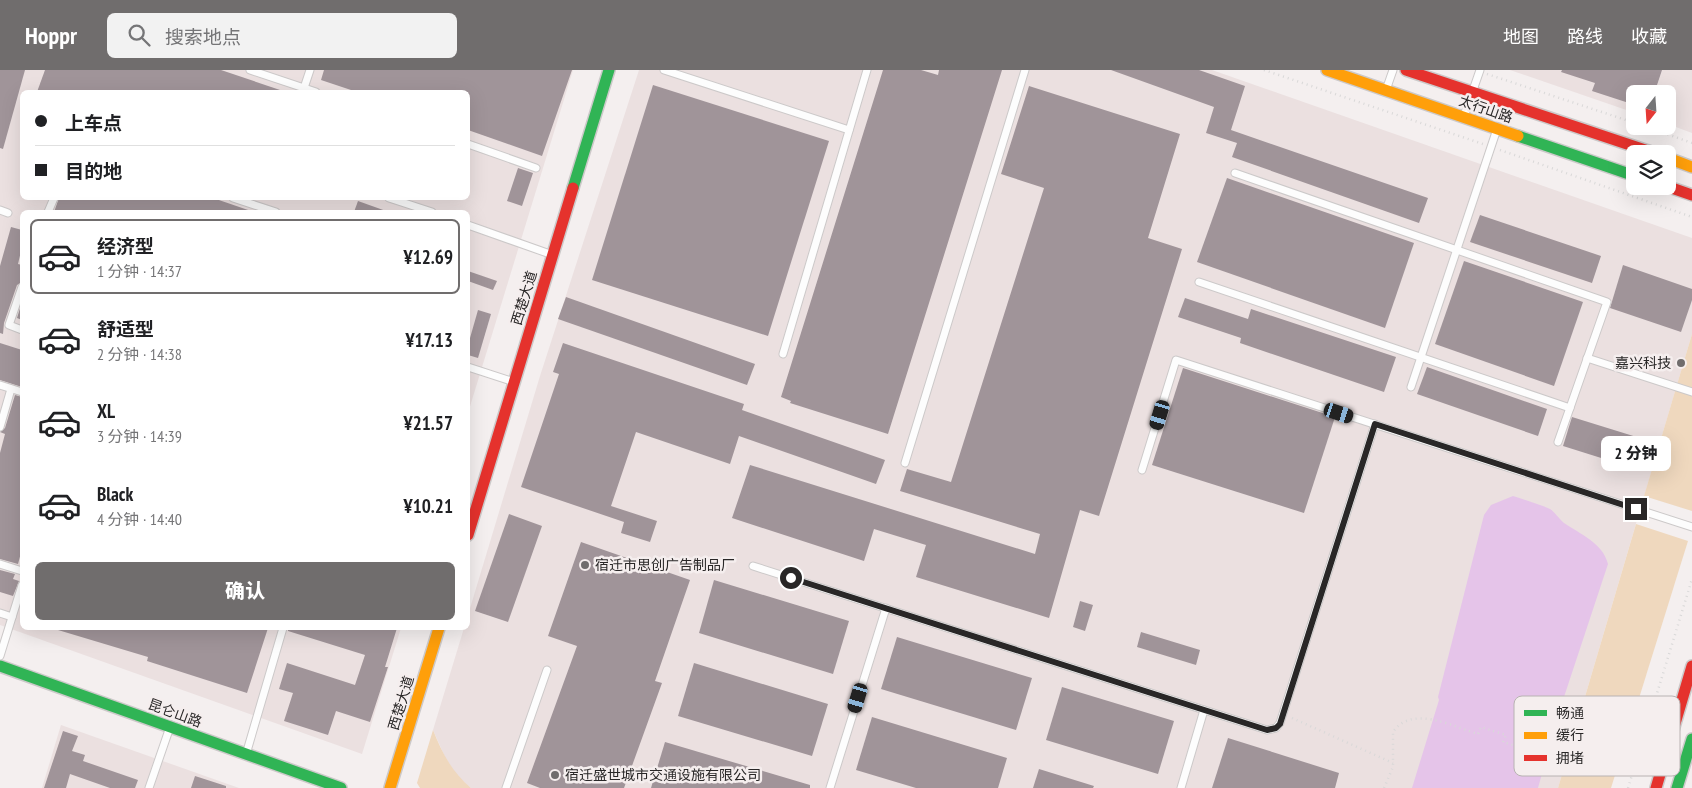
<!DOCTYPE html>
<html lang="zh">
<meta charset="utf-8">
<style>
:root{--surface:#fff;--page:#f2f2f2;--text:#202124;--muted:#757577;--line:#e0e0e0;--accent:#706d6d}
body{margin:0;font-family:"PT Sans Narrow","Noto Sans SC",sans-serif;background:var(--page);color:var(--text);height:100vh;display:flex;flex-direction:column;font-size:19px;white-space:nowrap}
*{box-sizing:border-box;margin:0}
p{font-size:16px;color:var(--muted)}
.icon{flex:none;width:28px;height:28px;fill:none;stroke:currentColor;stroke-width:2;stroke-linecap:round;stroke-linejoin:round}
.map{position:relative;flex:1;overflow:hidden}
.side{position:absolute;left:20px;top:140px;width:450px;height:420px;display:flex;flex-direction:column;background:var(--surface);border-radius:8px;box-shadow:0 5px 20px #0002}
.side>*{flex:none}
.banner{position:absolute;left:20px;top:20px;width:450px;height:110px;border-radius:8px;box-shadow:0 5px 20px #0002;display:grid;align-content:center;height:110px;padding:0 15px;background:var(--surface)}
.needle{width:32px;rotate:197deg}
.fabs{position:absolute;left:1626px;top:15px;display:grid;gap:10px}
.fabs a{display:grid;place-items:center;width:50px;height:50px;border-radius:8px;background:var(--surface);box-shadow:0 5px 20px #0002;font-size:25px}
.end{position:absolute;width:22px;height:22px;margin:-11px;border:6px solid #292727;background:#fff;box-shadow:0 0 0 2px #fff}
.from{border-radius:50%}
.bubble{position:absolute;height:35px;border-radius:8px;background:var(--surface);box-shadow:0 5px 20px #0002;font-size:16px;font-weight:800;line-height:35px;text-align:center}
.car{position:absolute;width:15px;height:30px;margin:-15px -8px;border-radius:6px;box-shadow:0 0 4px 1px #0007;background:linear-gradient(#222 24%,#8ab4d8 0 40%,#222 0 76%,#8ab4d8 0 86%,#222 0)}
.banner b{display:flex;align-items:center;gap:18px;height:48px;font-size:19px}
.banner b+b{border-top:1px solid var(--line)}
.banner i{width:12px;height:12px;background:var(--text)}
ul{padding:9px 0 0;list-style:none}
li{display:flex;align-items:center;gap:15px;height:75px;margin:0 10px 8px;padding:0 5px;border:2px solid transparent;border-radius:8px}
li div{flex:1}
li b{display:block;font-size:19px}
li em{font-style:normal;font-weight:800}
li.on{border-color:var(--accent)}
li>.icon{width:45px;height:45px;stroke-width:1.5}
.action{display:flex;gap:10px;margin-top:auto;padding:10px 15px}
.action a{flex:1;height:58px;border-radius:8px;background:var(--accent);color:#fff;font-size:20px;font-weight:800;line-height:58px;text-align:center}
header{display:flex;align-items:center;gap:30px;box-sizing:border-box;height:70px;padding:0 25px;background:var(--accent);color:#fff}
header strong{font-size:24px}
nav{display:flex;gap:28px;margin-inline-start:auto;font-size:18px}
.search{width:350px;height:45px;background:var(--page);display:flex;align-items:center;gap:12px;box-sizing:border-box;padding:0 18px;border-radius:8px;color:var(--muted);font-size:19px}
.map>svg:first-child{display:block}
</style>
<header>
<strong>Hoppr</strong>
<div class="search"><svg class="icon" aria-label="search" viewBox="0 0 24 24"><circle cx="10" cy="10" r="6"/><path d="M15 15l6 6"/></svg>搜索地点</div>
<nav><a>地图</a><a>路线</a><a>收藏</a></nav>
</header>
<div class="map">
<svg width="1692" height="718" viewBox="0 0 1692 718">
<rect width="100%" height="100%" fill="#f4efef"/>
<g fill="#ebe0e0" fill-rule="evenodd">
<path d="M0,0h573l-105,343v-201h-446v416h379l-39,126 -362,-129zM22,22h446v106h-446z"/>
<polygon points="639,0 1212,0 1692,168 1692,264 1558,718 471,718 457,706 445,687 433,660 464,558 468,558 468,545 540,306"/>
<polygon points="1510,0 1692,0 1692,63 1668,54 1668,24 1635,24 1635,43"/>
<polygon points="61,655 239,718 42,718"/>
</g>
<g fill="#efd8be">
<polygon points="1692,264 1692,441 1644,426"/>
<polygon points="1636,454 1688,471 1611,718 1558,718"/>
<path d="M433,660c9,23 19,42 38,58h-51l-3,-5z"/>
</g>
<path fill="#e5c4e9" d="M1513,426c12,4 25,8 37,13 5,3 9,10 14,14 16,11 39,20 44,41l-47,142 -23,82h-126l27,-88 -1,-3 46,-182 7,-10z"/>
<g fill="#a09499">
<polygon points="0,0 25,0 3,79 0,78"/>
<polygon points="45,0 221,0 283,21 283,22 37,22"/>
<polygon points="324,0 572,0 542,86 468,60 468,22 357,22 321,10"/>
<polygon points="883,0 921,0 938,5 939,0 1002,0 888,364 790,333 791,331 781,327"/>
<polygon points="1111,0 1199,0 1245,16 1231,60 1428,128 1419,153 1232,87 1237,73 1206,63 1214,37"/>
<polygon points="1562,0 1662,0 1654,24 1635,24 1635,35 1592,21 1595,13 1561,2"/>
<polygon points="653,15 829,71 768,266 592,210"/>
<polygon points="1029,16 1180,64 1148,168 1182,179 1099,446 1080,440 1049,548 916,507 926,475 874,459 864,491 732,448 750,395 1035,484 1040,464 900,421 907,399 951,412 1044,118 1001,104"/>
<polygon points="518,98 533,103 522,136 507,131"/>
<polygon points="1227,108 1414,173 1385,258 1197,192"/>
<polygon points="59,128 213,128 251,141 54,142"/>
<polygon points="358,131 386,141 386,142 354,142"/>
<polygon points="1480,145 1601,186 1592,213 1470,172"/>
<polygon points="11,157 22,160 22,177 18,194 22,195 22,212 17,215 4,253 3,264 0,263 0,196"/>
<polygon points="1464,191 1583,232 1554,316 1435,274"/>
<polygon points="1623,195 1692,219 1692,230 1681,262 1610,238"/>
<polygon points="468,201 497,211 493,220 468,211"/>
<polygon points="566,227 755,294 747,315 558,249"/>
<polygon points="1185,228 1248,249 1251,239 1396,287 1384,322 1240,273 1241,268 1178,247"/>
<polygon points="22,232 22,250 17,248"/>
<polygon points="478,240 491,244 478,288 468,285 468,275"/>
<polygon points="0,273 22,280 22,317 0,310"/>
<polygon points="563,273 744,334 742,340 885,390 876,414 739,366 730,394 636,362 611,436 657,451 650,472 621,463 624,452 521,417 559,304 553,302"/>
<polygon points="1427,297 1547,339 1538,366 1417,324"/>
<polygon points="1183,298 1335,347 1304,443 1152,395"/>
<polygon points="15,325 22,327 22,479 18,494 0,489 0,383 5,364 0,362 5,358"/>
<polygon points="1572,347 1643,369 1633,398 1563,376"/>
<polygon points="509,444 542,456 508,552 475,541"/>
<polygon points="581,472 690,510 655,611 662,613 624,718 540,718 527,713 577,576 548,566"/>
<polygon points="0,500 15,504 13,509 19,511 13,526 0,522"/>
<polygon points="714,510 849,551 833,604 699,563"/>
<polygon points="1080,531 1093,535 1085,561 1073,557"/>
<polygon points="58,558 268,558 247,623 147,591 148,587 58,560"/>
<polygon points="288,558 397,558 385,597 388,597 370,652 336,641 328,665 284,651 293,623 279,619 287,593 355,615 365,585 288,561"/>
<polygon points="1141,562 1200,580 1196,595 1137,577"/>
<polygon points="897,567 1032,608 1016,660 881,619"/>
<polygon points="694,593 828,634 812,686 678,646"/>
<polygon points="1062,617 1174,651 1158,704 1046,670"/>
<polygon points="872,647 1007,688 998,718 916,718 856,700"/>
<polygon points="63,661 78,666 72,681 85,685 83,691 138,710 135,718 110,718 70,704 66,718 44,718"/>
<polygon points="1228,668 1339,703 1335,718 1212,718"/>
<polygon points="665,672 810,715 810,718 651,718"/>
<polygon points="1039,699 1094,716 1093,718 1033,718"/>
<polygon points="195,706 226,716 226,718 191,718"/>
</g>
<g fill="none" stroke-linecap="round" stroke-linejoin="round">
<defs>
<g id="lane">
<polyline points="250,0 316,22"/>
<polyline points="664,0 849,60"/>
<polyline points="1386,20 1393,0"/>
<polyline points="303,21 310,0"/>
<polyline points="1464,46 1480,0"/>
<polyline points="468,74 536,98"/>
<polyline points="1235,103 1607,232 1558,372"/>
<polyline points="233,128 276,142"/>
<polyline points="389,128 432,142"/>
<polyline points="0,140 8,143"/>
<polyline points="48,142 54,128"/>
<polyline points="468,155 550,184"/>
<polyline points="1199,212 1570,338"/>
<polyline points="22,217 9,255 22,260"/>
<polyline points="783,284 867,0"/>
<polyline points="1587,288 1692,322"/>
<polyline points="468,297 511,311"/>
<polyline points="0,315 22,322"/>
<polyline points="1411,317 1497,59"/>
<polyline points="0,357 11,319"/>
<polyline points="905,393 1025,0"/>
<polyline points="1142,400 1176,290 1692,457"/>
<polyline points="0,494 22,501"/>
<polyline points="753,496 1267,660 1276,658 1280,653 1375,354"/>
<polyline points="0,543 12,547"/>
<polyline points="0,586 22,515"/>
<polyline points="247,681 283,558"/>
<polyline points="149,718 170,657"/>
<polyline points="506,718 547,600"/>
<polyline points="830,718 886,538"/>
<polyline points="1181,718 1204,640"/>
</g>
<g id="fast">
<polyline points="1518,66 1635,106"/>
<polyline points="573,118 609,0"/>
<polyline points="0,596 341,718"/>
<polyline points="1677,718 1692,669"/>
</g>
<g id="slow">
<polyline points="1327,0 1518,66"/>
<polyline points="1668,88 1692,97"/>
<polyline points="390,718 439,558"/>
</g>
<g id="jam">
<polyline points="1406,0 1657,84"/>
<polyline points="1666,116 1692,125"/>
<polyline points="468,465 573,118"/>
<polyline points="1656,718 1692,596"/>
</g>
</defs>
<use href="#lane" stroke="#ccc9c9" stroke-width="9"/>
<use href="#fast" stroke="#ccc9c9" stroke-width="14"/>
<use href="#slow" stroke="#ccc9c9" stroke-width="14"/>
<use href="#jam" stroke="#ccc9c9" stroke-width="14"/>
<g stroke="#d9d8d8" stroke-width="2.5" stroke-dasharray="1 4" stroke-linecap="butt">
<polyline points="1264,0 1483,74"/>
<polyline points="1487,4 1635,53"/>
<polyline points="1644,56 1692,73"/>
<polyline points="1500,80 1692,147"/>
<polyline points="1292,648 1393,693"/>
<path d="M1384,718l9,-21v-35c19,-28 61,-5 85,2l3,-7 25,8 -3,7 42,13"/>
<polyline points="1628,718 1692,509"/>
</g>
<use href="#lane" stroke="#fdfdfd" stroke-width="7"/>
<use href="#fast" stroke="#30b455" stroke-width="11"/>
<use href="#slow" stroke="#ff9f0a" stroke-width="11"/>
<use href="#jam" stroke="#e5322d" stroke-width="11"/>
</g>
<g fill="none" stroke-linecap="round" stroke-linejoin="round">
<polyline stroke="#292727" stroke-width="6" points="791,508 1267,660 1276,658 1280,654 1375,354 1636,439"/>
</g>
<g fill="#706d6d" stroke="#f5eeee" stroke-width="2">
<circle cx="1681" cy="293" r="5"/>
<circle cx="585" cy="495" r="5"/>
<circle cx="555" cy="705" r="5"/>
</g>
<g text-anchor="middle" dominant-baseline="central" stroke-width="5" stroke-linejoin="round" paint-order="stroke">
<g font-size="14" fill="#292727" stroke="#f5eeee">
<text transform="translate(1486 39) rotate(19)">太行山路</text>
<text transform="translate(524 228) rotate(-73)">西楚大道</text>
<text transform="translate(401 633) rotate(-73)">西楚大道</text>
<text transform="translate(175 643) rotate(20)">昆仑山路</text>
</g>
<g font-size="14" fill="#292727" stroke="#f5eeee" text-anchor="start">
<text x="1671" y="293" text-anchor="end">嘉兴科技</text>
<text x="595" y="495">宿迁市思创广告制品厂</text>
<text x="565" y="705">宿迁盛世城市交通设施有限公司</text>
</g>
</g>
<rect x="1514" y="626" width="166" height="80" rx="8" fill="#f5eeee" stroke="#b8b2b2" stroke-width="1"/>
<rect x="1524" y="640" width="23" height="6" fill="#30b455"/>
<rect x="1524" y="662" width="23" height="7" fill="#ff9f0a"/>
<rect x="1524" y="685" width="23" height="6" fill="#e5322d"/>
<g font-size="14" fill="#292727">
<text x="1556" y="648">畅通</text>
<text x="1556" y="670">缓行</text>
<text x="1556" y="693">拥堵</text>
</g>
</svg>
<div class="fabs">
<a><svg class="needle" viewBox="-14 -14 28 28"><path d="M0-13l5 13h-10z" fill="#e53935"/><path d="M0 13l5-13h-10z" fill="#757577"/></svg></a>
<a><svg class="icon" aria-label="layers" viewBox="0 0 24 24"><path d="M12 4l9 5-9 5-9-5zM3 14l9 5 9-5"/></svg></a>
</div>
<i class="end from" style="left:791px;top:508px"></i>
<i class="end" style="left:1636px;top:439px"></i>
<div class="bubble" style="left:1601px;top:366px;width:70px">2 分钟</div>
<i class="car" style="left:1339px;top:343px;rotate:108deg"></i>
<i class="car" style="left:1160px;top:345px;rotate:197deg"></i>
<i class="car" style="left:858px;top:628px;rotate:197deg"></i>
<div class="banner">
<b><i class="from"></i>上车点</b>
<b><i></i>目的地</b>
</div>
<section class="side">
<ul>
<li class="on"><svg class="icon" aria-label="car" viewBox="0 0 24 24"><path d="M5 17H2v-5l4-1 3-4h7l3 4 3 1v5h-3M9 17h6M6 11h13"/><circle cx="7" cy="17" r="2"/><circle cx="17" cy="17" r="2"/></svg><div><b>经济型</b><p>1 分钟 · 14:37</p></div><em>¥12.69</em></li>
<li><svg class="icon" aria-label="car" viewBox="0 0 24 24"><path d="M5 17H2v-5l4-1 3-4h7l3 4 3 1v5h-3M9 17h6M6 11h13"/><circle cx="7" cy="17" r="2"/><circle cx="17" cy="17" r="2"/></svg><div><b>舒适型</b><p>2 分钟 · 14:38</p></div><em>¥17.13</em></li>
<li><svg class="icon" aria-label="car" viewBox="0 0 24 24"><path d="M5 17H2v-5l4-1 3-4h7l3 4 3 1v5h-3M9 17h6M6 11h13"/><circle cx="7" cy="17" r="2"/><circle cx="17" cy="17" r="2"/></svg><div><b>XL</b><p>3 分钟 · 14:39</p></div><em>¥21.57</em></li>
<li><svg class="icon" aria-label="car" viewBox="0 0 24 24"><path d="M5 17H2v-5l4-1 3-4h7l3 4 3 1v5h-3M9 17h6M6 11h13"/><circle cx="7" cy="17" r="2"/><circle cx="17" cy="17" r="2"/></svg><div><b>Black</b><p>4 分钟 · 14:40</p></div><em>¥10.21</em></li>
</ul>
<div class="action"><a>确认</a></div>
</section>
</div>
